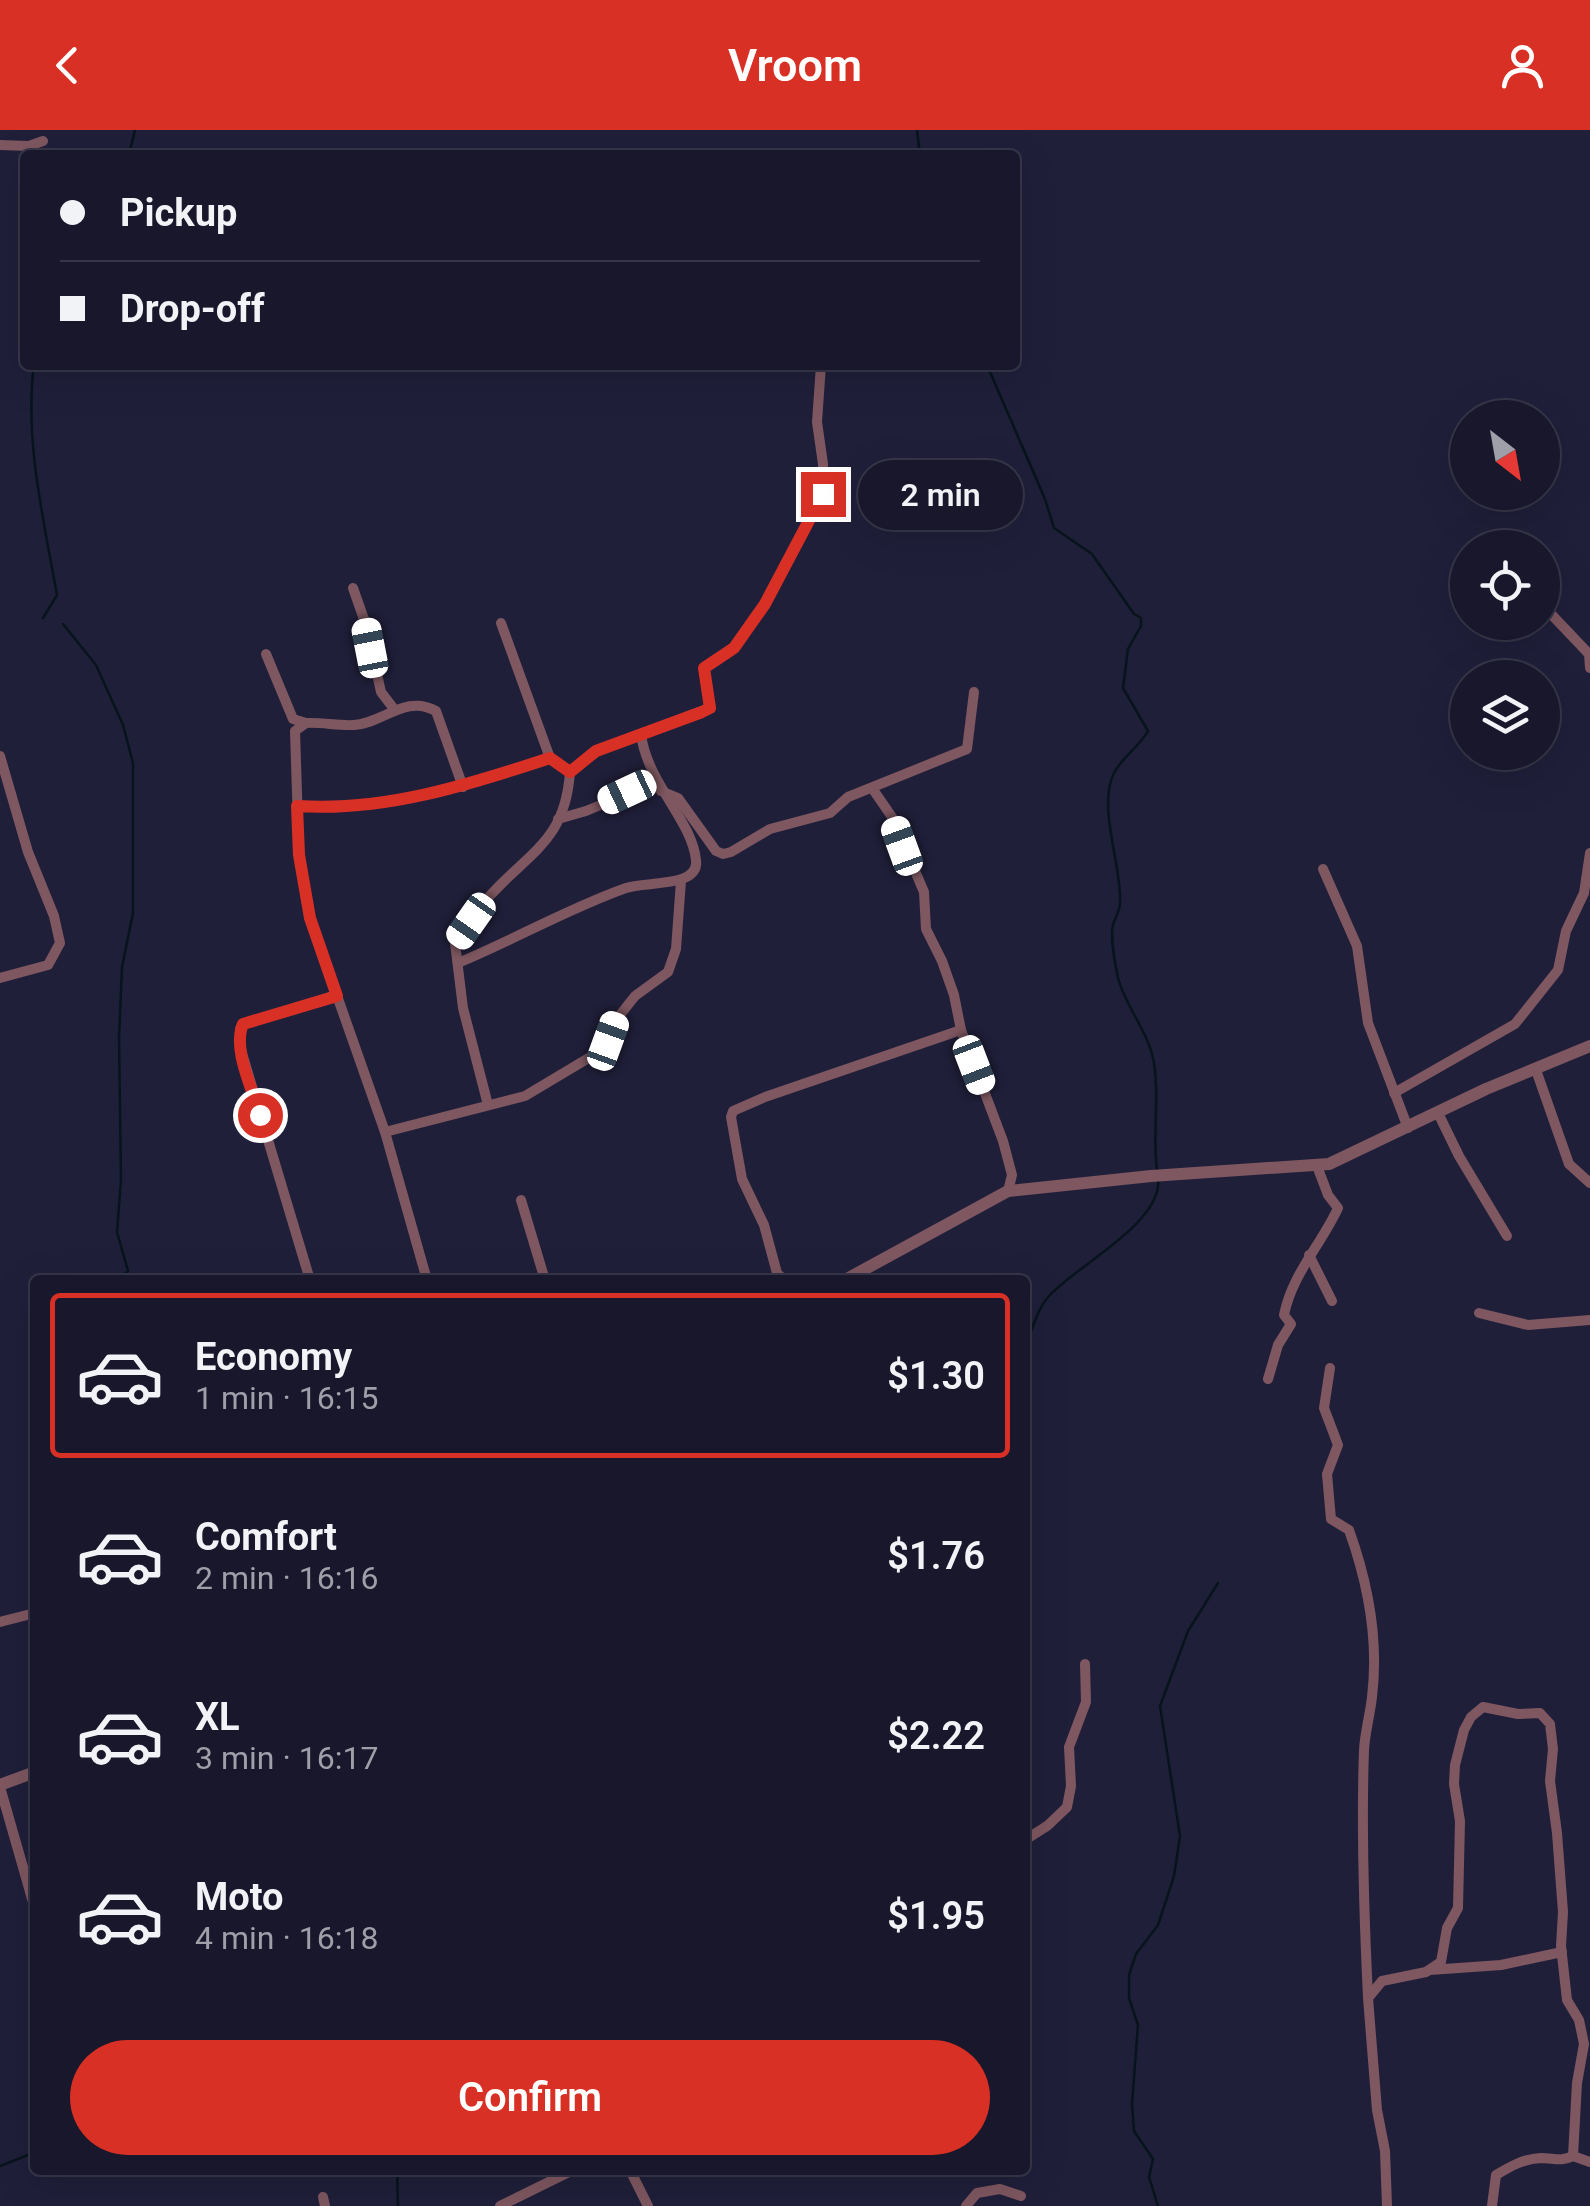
<!DOCTYPE html>
<meta charset="utf-8">
<style>
:root{--surface:#18172c;--page:#212034;--text:#f1f3f6;--muted:#9f9fa9;--line:#363648;--accent:#d93025}
body{margin:0;font-family:Roboto,sans-serif;background:var(--page);color:var(--text);height:100vh;display:flex;flex-direction:column;font-size:38px;white-space:nowrap}
*{box-sizing:border-box;margin:0}
p{font-size:32px;color:var(--muted)}
.icon{flex:none;width:55px;height:55px;fill:none;stroke:currentColor;stroke-width:2;stroke-linecap:round;stroke-linejoin:round}
.map{position:relative;flex:1;overflow:hidden}
.panel{position:absolute;left:30px;top:1145px;width:1000px;height:900px;display:flex;flex-direction:column;background:var(--surface);border-radius:10px;box-shadow:0 10px 40px #0002,0 0 0 2px var(--line)}
.panel>*{flex:none}
.banner{position:absolute;left:20px;top:20px;width:1000px;height:220px;border-radius:10px;box-shadow:0 10px 40px #0002,0 0 0 2px var(--line);display:grid;align-content:center;height:220px;padding:0 40px;background:var(--surface)}
.needle{width:65px;rotate:149deg}
.buttons{position:absolute;left:1450px;top:270px;display:grid;gap:20px}
.buttons a{display:grid;place-items:center;width:110px;height:110px;border-radius:50%;background:var(--surface);box-shadow:0 10px 40px #0002,0 0 0 2px var(--line);font-size:50px}
.end{position:absolute;width:45px;height:45px;margin:-22px;border:12px solid #d93025;background:#fff;box-shadow:0 0 0 5px #fff}
.from{border-radius:50%}
.bubble{position:absolute;height:70px;border-radius:35px;background:var(--surface);box-shadow:0 10px 40px #0002,0 0 0 2px var(--line);font-size:32px;font-weight:600;line-height:70px;text-align:center}
.car{position:absolute;width:30px;height:60px;margin:-30px -15px;border-radius:12px;box-shadow:0 0 8px 2px #0007;background:linear-gradient(#fff 24%,#345 0 40%,#fff 0 76%,#345 0 86%,#fff 0)}
.banner b{display:flex;align-items:center;gap:35px;height:95px;font-size:38px}
.banner b+b{border-top:2px solid var(--line)}
.banner i{width:25px;height:25px;background:var(--text)}
ul{padding:18px 0 0;list-style:none}
li{display:flex;align-items:center;gap:30px;height:165px;margin:0 20px 15px;padding:0 20px;border:5px solid transparent;border-radius:10px}
li div{flex:1}
li b{display:block;font-size:38px}
li em{font-style:normal;font-weight:600}
li.current{border-color:var(--accent)}
li>.icon{width:90px;height:90px;stroke-width:1.5}
.primary-button{display:flex;gap:20px;margin-top:auto;padding:20px 40px}
.primary-button a{flex:1;height:115px;border-radius:60px;background:var(--accent);color:#fff;font-size:40px;font-weight:600;line-height:115px;text-align:center}
header{display:flex;justify-content:space-between;align-items:center;height:130px;padding:0 40px;background:var(--accent);color:#fff;font-size:45px;font-weight:600}
.map>svg:first-child{display:block}
</style>
<header><svg class="icon" aria-label="back" viewBox="0 0 24 24"><path d="M15 5l-7 7 7 7"/></svg>Vroom<svg class="icon" aria-label="person" viewBox="0 0 24 24"><circle cx="12" cy="8" r="4"/><path d="M4 21q1-7 8-7t8 7"/></svg></header>
<div class="map">
<svg width="1590" height="2076" viewBox="0 0 1590 2076">
<rect width="100%" height="100%" fill="#201f3a"/>
<g fill="none" stroke-linecap="round" stroke-linejoin="round">
<g stroke="#07141c" stroke-width="2.5">
<polyline points="917,0 920,25"/>
<polyline points="129,25 135,0"/>
<path d="M34,235c-10,73 10,157 23,230l-14,23"/>
<path d="M987,235l58,134 9,29 38,26 42,60 7,4v8l-13,23 -5,39 25,43c-9,16 -26,26 -34,42 -17,34 8,92 6,130 0,8 -5,14 -7,22 -3,15 2,38 5,53 8,30 31,54 36,85 6,36 -2,71 3,107"/>
<polyline points="63,494 96,535 123,595 133,633 133,783 122,837 119,908 121,1050 117,1102 128,1141 119,1150"/>
<path d="M1025,1217c7,-16 12,-38 24,-51 28,-31 115,-74 109,-118"/>
<polyline points="0,2036 28,2025 35,2025"/>
<polyline points="397,2040 398,2076"/>
<polyline points="1158,2076 1149,2047 1153,2029 1134,2001 1132,1974 1138,1895 1129,1868 1129,1845 1136,1824 1158,1795 1174,1746 1180,1706 1160,1576 1188,1501 1218,1453"/>
</g>
<g stroke="#7e5760" stroke-width="10">
<polyline points="0,15 29,16 43,11"/>
<polyline points="353,458 366,495 381,562 394,579"/>
<polyline points="1542,485 1551,484 1589,524 1590,538"/>
<polyline points="501,493 550,628 570,642"/>
<polyline points="266,524 293,589 306,593"/>
<polyline points="0,626 28,722 54,786 60,813 48,835 0,848"/>
<polyline points="872,658 892,687 924,762 926,799 942,831 954,865 961,900 1003,1011 1012,1045 1008,1061"/>
<polyline points="661,661 678,668 716,721 723,724 731,722 770,699 830,683 848,667 967,619 974,562"/>
<path d="M297,676c87,6 171,-21 253,-48"/>
<polyline points="558,689 586,681 656,652"/>
<polyline points="1323,739 1357,816 1368,893 1408,998"/>
<path d="M458,833c56,-23 111,-55 168,-75 19,-7 74,0 70,-28 -4,-40 -49,-77 -55,-126"/>
<polyline points="1536,940 1569,1034 1590,1053"/>
<polyline points="1394,963 1515,894 1558,840 1566,801 1584,763 1590,723"/>
<path d="M488,975l-25,-97 -8,-65c11,-14 20,-31 32,-44 41,-47 78,-56 83,-127l26,-21 114,-43 -6,-40 30,-21 31,-43 58,-109v-31l-6,-42 4,-57"/>
<polyline points="1438,983 1459,1026 1507,1106"/>
<polyline points="385,1002 525,966 602,920 616,890 635,866 668,842 676,819 681,751"/>
<polyline points="521,1070 545,1150"/>
<polyline points="1309,1125 1332,1171"/>
<polyline points="310,1150 241,920 240,899 243,894 337,865"/>
<path d="M427,1150l-42,-148 -75,-213 -11,-64 -4,-124 11,-8c16,-1 32,3 48,2 30,-2 51,-31 82,-14l27,76"/>
<polyline points="784,1150 777,1143 764,1095 742,1049 731,987 733,981 765,967 961,900"/>
<polyline points="1479,1183 1528,1195 1590,1190"/>
<path d="M1330,1238l-6,40 14,37 -11,29 4,45 18,11c19,53 30,110 23,167 -2,18 -7,35 -8,53 -3,83 0,165 4,247"/>
<path d="M1268,1249l10,-34 13,-21 -7,-9c8,-41 37,-70 54,-107l-10,-13 -11,-29"/>
<polyline points="0,1492 35,1483"/>
<polyline points="0,1657 35,1779"/>
<polyline points="1025,1710 1047,1696 1067,1677 1071,1656 1069,1617 1086,1572 1085,1534"/>
<polyline points="1430,1840 1501,1835 1562,1822"/>
<polyline points="1573,2026 1590,2032"/>
<polyline points="630,2040 648,2076"/>
<polyline points="323,2067 325,2076"/>
<polyline points="500,2076 573,2040"/>
<polyline points="966,2076 977,2063 1000,2059 1021,2066"/>
<path d="M1387,2076l-2,-55 -8,-41 -9,-112 14,-17 44,-9 15,-10 6,-34 11,-20 2,-87 -6,-37 1,-19 9,-35 7,-13 12,-10 35,7 22,-1 10,11 3,25 -3,32 7,52 6,79 -2,34 6,54 12,20 5,24 -7,39 -4,73c-12,6 -19,2 -32,2 -18,1 -30,8 -45,17l-4,31"/>
</g>
<g stroke="#7e5760" stroke-width="12">
<polyline points="845,1150 1008,1061 1151,1046 1329,1034 1486,959 1590,916"/>
<polyline points="0,1655 35,1642"/>
</g>
</g>
<g fill="none" stroke-linecap="round" stroke-linejoin="round">
<path stroke="#d93025" stroke-width="12" d="M260,985c-7,-25 -28,-66 -17,-91l94,-28 -27,-78 -11,-63 -2,-49c87,6 171,-21 253,-48l20,14 26,-21 106,-39 8,-4 -6,-40 30,-20 31,-44 58,-110"/>
</g>
</svg>
<div class="buttons">
<a><svg class="needle" viewBox="-14 -14 28 28"><path d="M0-13l5 13h-10z" fill="#e53935"/><path d="M0 13l5-13h-10z" fill="#9f9fa9"/></svg></a>
<a><svg class="icon" aria-label="locate" viewBox="0 0 24 24"><circle cx="12" cy="12" r="6"/><path d="M12 2v4M12 18v4M2 12h4M18 12h4"/></svg></a>
<a><svg class="icon" aria-label="layers" viewBox="0 0 24 24"><path d="M12 4l9 5-9 5-9-5zM3 14l9 5 9-5"/></svg></a>
</div>
<i class="end from" style="left:260px;top:985px"></i>
<i class="end" style="left:823px;top:364px"></i>
<div class="bubble" style="left:858px;top:330px;width:165px">2 min</div>
<i class="car" style="left:370px;top:518px;rotate:349deg"></i>
<i class="car" style="left:627px;top:662px;rotate:245deg"></i>
<i class="car" style="left:902px;top:716px;rotate:340deg"></i>
<i class="car" style="left:471px;top:791px;rotate:215deg"></i>
<i class="car" style="left:608px;top:911px;rotate:20deg"></i>
<i class="car" style="left:974px;top:935px;rotate:159deg"></i>
<div class="banner">
<b><i class="from"></i>Pickup</b>
<b><i></i>Drop-off</b>
</div>
<section class="panel">
<ul>
<li class="current"><svg class="icon" aria-label="car" viewBox="0 0 24 24"><path d="M5 17H2v-5l4-1 3-4h7l3 4 3 1v5h-3M9 17h6M6 11h13"/><circle cx="7" cy="17" r="2"/><circle cx="17" cy="17" r="2"/></svg><div><b>Economy</b><p>1 min · 16:15</p></div><em>$1.30</em></li>
<li><svg class="icon" aria-label="car" viewBox="0 0 24 24"><path d="M5 17H2v-5l4-1 3-4h7l3 4 3 1v5h-3M9 17h6M6 11h13"/><circle cx="7" cy="17" r="2"/><circle cx="17" cy="17" r="2"/></svg><div><b>Comfort</b><p>2 min · 16:16</p></div><em>$1.76</em></li>
<li><svg class="icon" aria-label="car" viewBox="0 0 24 24"><path d="M5 17H2v-5l4-1 3-4h7l3 4 3 1v5h-3M9 17h6M6 11h13"/><circle cx="7" cy="17" r="2"/><circle cx="17" cy="17" r="2"/></svg><div><b>XL</b><p>3 min · 16:17</p></div><em>$2.22</em></li>
<li><svg class="icon" aria-label="car" viewBox="0 0 24 24"><path d="M5 17H2v-5l4-1 3-4h7l3 4 3 1v5h-3M9 17h6M6 11h13"/><circle cx="7" cy="17" r="2"/><circle cx="17" cy="17" r="2"/></svg><div><b>Moto</b><p>4 min · 16:18</p></div><em>$1.95</em></li>
</ul>
<div class="primary-button"><a>Confirm</a></div>
</section>
</div>
